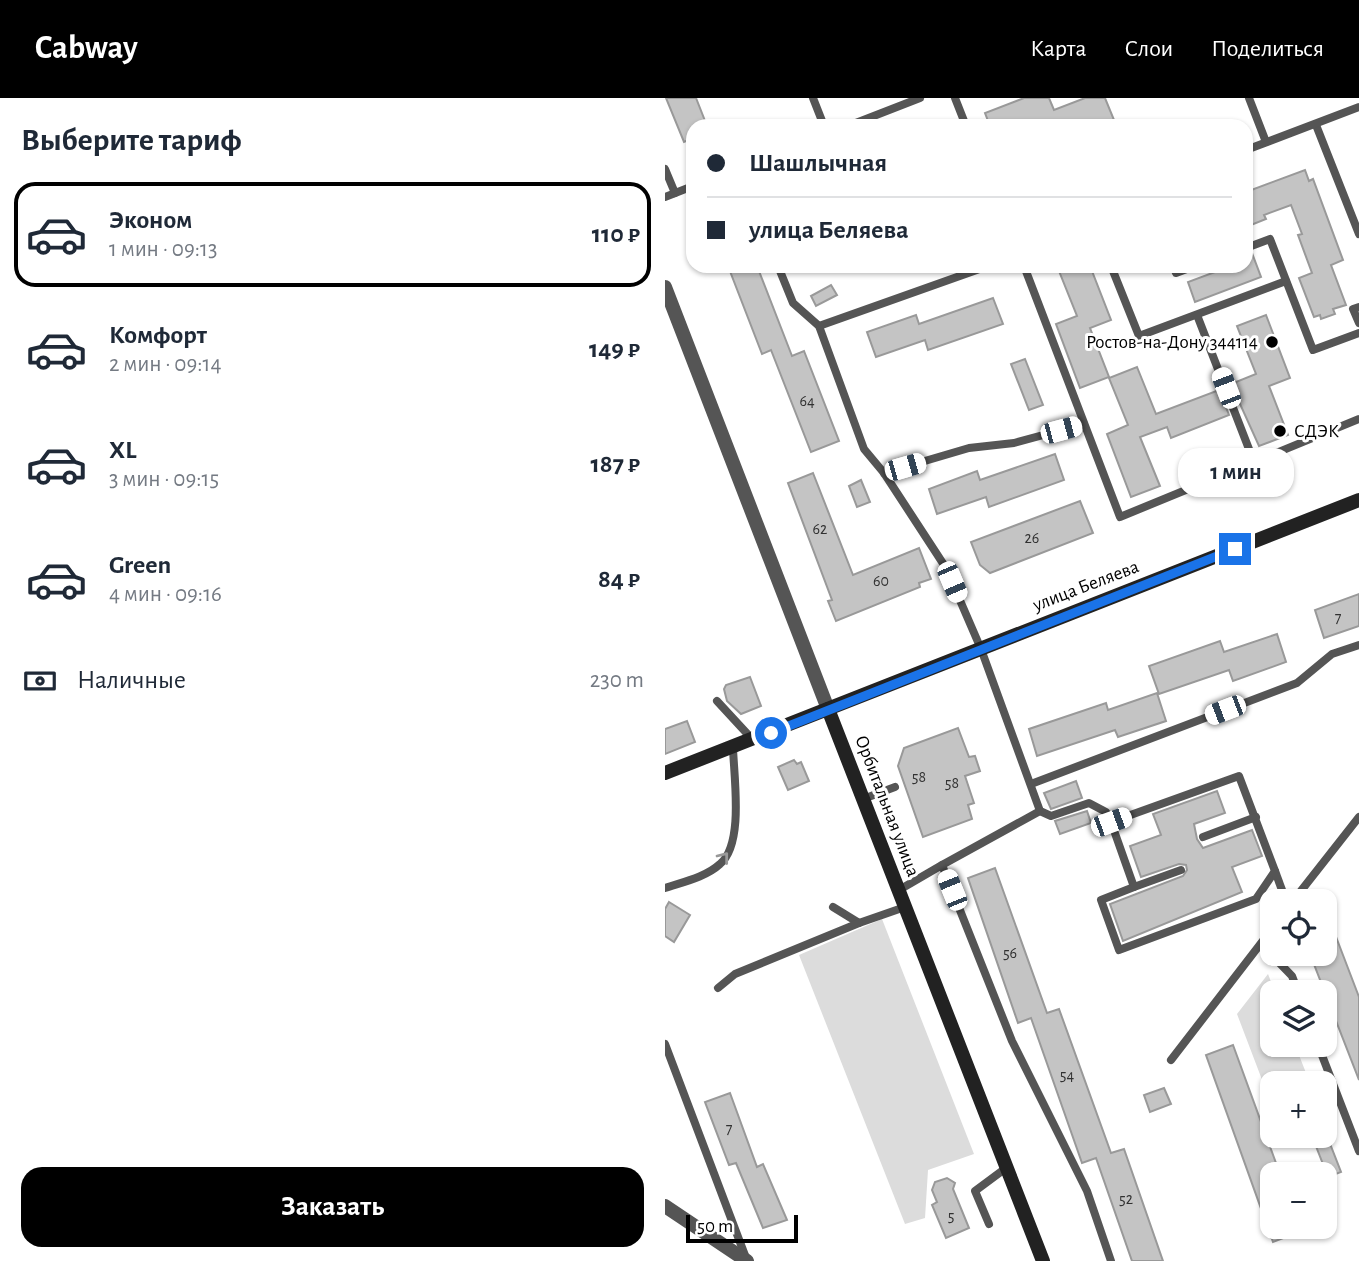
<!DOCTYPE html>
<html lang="ru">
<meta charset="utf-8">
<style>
:root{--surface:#fff;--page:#f6f6f7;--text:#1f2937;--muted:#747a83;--line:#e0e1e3;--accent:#000}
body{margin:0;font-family:"Alegreya Sans",sans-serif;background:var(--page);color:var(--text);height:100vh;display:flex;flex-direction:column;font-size:26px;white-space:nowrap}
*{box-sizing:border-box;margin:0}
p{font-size:23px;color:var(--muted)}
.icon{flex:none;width:38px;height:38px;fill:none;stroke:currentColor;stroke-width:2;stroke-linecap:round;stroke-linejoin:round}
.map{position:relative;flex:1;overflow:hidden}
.drawer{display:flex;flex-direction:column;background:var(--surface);width:665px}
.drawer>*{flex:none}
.banner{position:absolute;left:21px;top:21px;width:567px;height:154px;border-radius:21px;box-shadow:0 2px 5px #0004;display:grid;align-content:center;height:154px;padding:0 21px;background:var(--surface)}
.tools{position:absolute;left:595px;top:791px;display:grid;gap:14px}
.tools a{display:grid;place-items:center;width:77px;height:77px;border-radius:14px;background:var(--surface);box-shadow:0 2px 5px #0004;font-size:35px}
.scale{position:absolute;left:21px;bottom:18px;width:112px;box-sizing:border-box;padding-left:7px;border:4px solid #000;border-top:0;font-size:19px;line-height:24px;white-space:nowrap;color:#000;-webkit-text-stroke:5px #fff;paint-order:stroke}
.end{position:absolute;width:32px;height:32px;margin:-16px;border:9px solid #1a73e8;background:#fff;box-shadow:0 0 0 4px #fff}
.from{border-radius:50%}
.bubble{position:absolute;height:49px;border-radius:21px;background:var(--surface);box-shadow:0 2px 5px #0004;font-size:23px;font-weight:600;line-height:49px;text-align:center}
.car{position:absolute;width:21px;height:42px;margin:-21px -10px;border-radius:9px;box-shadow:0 0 5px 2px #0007;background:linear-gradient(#fff 24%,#345 0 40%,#fff 0 76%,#345 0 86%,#fff 0)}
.banner b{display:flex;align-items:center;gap:24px;height:66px;font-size:26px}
.banner b+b{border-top:2px solid var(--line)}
.banner i{width:18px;height:18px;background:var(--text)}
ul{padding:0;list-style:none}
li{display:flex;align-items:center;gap:21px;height:105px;margin:0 14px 10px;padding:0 7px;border:4px solid transparent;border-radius:21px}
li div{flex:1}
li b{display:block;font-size:26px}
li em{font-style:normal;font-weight:600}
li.on{border-color:var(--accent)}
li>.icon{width:63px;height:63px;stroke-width:1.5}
h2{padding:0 21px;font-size:32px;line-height:84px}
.pay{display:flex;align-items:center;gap:18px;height:77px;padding:0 21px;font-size:26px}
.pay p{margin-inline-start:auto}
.cta{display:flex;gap:14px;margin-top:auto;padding:14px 21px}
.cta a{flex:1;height:80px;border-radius:21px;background:var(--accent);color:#fff;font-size:28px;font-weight:600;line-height:80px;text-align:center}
header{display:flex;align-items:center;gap:42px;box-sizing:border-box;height:98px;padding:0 35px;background:var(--accent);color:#fff}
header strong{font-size:33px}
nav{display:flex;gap:38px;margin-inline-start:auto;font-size:24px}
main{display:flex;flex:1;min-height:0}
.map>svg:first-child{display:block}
</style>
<header>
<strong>Cabway</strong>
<nav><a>Карта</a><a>Слои</a><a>Поделиться</a></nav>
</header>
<main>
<section class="drawer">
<h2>Выберите тариф</h2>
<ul>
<li class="on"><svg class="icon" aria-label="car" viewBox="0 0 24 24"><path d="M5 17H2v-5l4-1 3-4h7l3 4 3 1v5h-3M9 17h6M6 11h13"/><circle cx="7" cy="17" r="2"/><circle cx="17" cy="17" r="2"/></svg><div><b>Эконом</b><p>1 мин · 09:13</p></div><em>110 ₽</em></li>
<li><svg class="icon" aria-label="car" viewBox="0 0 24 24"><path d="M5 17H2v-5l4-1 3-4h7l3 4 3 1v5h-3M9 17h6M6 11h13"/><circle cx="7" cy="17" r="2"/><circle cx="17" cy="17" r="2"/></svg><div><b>Комфорт</b><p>2 мин · 09:14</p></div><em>149 ₽</em></li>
<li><svg class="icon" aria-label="car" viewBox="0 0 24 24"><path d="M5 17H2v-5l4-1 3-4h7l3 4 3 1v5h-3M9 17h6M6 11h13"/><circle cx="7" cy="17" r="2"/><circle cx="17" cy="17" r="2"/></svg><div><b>XL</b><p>3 мин · 09:15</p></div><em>187 ₽</em></li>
<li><svg class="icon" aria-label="car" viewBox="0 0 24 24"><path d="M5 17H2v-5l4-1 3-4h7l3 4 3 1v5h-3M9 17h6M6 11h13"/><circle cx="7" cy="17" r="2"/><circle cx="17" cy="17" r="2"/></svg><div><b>Green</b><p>4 мин · 09:16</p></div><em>84 ₽</em></li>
</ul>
<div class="pay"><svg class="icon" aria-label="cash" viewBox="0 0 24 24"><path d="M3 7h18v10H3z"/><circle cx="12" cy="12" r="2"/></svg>Наличные<p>230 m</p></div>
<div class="cta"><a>Заказать</a></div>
</section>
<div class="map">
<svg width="694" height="1163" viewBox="0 0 694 1163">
<rect width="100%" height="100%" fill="#fff"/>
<g fill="#dcdcdc">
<polygon points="217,821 309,1056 263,1072 260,1120 240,1126 134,857"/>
<polygon points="603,876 610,894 607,894 607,947 630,947 645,985 607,985 607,1008 572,916"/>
</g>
<g fill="#c4c4c4" stroke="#999" stroke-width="2">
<polygon points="1,0 31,0 42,28 28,28 28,40 19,44"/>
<polygon points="359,0 384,0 389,12 420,0 440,0 449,22 434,28 325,28 320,15"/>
<polygon points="640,72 644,83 648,81 678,162 666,167 681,207 668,211 670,216 656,221 655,217 649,219 634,180 647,175 633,137 637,136 626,107 599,117 601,121 581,129 581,94"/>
<polygon points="587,155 596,179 530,204 523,184 566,168 581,168 581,156"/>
<polygon points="63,168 92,168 127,258 139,253 174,343 146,354 106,252 97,256"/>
<polygon points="392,168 425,168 446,222 425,230 444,279 415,290 391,226 412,218"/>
<polygon points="166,187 172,197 151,208 146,198"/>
<polygon points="328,200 338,226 263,252 260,242 211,259 202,234 251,217 254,226"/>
<polygon points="601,217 625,280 604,288 623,337 594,348 566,286 591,276 572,228"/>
<polygon points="360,261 378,307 364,312 346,266"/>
<polygon points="472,269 491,316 554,292 564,317 506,340 502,329 475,339 495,388 466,399 442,336 463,327 444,280"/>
<polygon points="390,356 399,382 324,409 321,399 272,416 264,391 312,373 315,382"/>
<polygon points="148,375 188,477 254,450 266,481 254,485 255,489 171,523 163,503 167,502 123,385"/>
<polygon points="196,382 205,404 192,409 184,388"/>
<polygon points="415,403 428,435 325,475 315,467 306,444"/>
<polygon points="694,496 694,528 659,540 650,512"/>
<polygon points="612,536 621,564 568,583 564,572 494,596 484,568 555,543 559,554"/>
<polygon points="85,579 96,608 76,616 62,603 59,591 61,587"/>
<polygon points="492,595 501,623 453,639 450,632 372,658 364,631 441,605 443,612"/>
<polygon points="22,623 30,644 0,656 0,631"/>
<polygon points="293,630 304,659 310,658 315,673 300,678 309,705 303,707 307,721 258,739 233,668 239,650"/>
<polygon points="129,662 132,666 136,664 144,683 123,692 113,669"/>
<polygon points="411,683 417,700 386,711 379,695"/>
<polygon points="552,693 560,715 529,726 532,741 538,750 587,732 597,758 567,769 577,794 458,843 445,806 518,778 522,772 521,767 514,766 476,779 465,748 496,737 488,716"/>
<polygon points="422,713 426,725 395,736 390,723"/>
<polygon points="330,770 382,915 394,911 446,1055 459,1051 498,1163 467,1163 431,1060 417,1065 366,920 353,925 303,780"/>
<polygon points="4,804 25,817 9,844 0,838 0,811"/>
<polygon points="660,810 694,899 694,982 645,856 660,856"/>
<polygon points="568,947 615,1076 607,1076 607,1129 647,1129 608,1144 541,957"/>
<polygon points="499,990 506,1006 485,1014 479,997"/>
<polygon points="65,995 92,1069 98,1066 122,1122 98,1130 71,1065 64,1067 40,1004"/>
<polygon points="647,1038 662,1038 676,1074 663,1079"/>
<polygon points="282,1080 290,1085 288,1091 304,1130 281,1140 267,1107 272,1104 267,1092 270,1084"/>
</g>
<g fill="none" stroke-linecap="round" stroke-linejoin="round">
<g stroke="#555" stroke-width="8">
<polyline points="148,0 159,28"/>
<polyline points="290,0 301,28"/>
<polyline points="584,0 601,44"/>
<polyline points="651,27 694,136"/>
<polyline points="183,28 255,0"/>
<polyline points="581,52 694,9"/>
<polyline points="0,71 10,95"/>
<polyline points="0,99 28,88"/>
<polyline points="581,150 605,141 648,252 694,235"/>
<polyline points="113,168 128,205 154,228 199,351 219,375 281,470 316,551 375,713 277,767"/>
<polyline points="359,168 455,419 694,321"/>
<polyline points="446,168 474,238 621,183"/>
<polyline points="508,168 511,175 530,168"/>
<polyline points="694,209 688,211 694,225"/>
<polyline points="532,217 589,364"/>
<polyline points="154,228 323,168"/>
<polyline points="219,375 304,350 349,345 419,326"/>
<polyline points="52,603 88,642"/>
<polygon points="574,678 610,773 591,801 454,852 436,802 469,789 446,724"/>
<polyline points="366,686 632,585 667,556 694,547"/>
<polyline points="198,701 230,689"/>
<polyline points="375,713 386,718 424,705 441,714 446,724"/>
<polyline points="538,739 591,719"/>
<polyline points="610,773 621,803"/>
<polyline points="469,789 516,772"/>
<path d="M0,790c18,-6 41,-11 55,-24 24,-20 14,-86 13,-116"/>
<polyline points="234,792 277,767 347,943 422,1093 446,1163"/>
<polyline points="628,803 694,719"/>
<polyline points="168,809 194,825 240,809"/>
<polyline points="596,846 627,878 633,894"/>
<polyline points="53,890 70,876 194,825"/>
<polyline points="0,946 81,1160"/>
<polyline points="653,947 694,1053"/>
<polyline points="506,962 607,831"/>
<polyline points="324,1126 310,1093 341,1070"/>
</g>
<g stroke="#555" stroke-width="14">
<polyline points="0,189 163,611"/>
<polyline points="0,1108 82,1163"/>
</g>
<g stroke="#222" stroke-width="14">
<polyline points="163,611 378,1163"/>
<polyline points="0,675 694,402"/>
</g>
</g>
<defs><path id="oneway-chevron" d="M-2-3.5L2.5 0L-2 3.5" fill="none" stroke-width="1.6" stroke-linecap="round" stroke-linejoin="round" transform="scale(1.75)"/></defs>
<use stroke="#999" href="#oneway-chevron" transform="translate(59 759) rotate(-52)"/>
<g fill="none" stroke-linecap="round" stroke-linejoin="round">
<polyline stroke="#1a73e8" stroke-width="9" points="106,635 570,451"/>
</g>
<g fill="#000" stroke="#fff" stroke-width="2.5">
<circle cx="607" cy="244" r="7"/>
<circle cx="615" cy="333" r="7"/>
</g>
<g text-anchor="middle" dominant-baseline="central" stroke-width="6" stroke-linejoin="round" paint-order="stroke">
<g font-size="16" fill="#313131">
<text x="142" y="303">64</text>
<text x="155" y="431">62</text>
<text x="367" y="440">26</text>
<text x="216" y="483">60</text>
<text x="673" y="520">7</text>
<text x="254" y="679">58</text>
<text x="287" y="685">58</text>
<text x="345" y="855">56</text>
<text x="402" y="977">54</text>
<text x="64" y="1031">7</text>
<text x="461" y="1101">52</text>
<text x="286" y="1118">5</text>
</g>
<g font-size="19" fill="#000" stroke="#fff" text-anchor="end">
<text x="593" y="244">Ростов-на-Дону 344114</text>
<text x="629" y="333" text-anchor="start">СДЭК</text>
</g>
<g font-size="19" fill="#000" stroke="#fff">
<text transform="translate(421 488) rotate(-21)">улица Беляева</text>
<text transform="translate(222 708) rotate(69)">Орбитальная улица</text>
</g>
</g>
</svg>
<div class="tools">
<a><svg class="icon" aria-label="locate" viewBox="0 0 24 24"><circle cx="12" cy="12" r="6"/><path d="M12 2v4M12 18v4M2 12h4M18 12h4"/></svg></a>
<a><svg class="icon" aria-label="layers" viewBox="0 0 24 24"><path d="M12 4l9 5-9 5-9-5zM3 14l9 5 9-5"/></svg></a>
<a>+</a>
<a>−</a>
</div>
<div class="scale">50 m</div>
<i class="end from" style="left:106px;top:635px"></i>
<i class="end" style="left:570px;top:451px"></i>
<div class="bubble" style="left:513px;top:350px;width:116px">1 мин</div>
<i class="car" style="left:561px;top:290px;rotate:339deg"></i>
<i class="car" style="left:396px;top:332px;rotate:75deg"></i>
<i class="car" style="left:240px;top:369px;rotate:74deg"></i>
<i class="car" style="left:287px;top:484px;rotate:157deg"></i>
<i class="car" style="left:560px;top:612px;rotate:249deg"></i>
<i class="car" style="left:446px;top:724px;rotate:70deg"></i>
<i class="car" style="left:287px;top:792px;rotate:338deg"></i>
<div class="banner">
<b><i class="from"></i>Шашлычная</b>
<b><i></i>улица Беляева</b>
</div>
</div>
</main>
